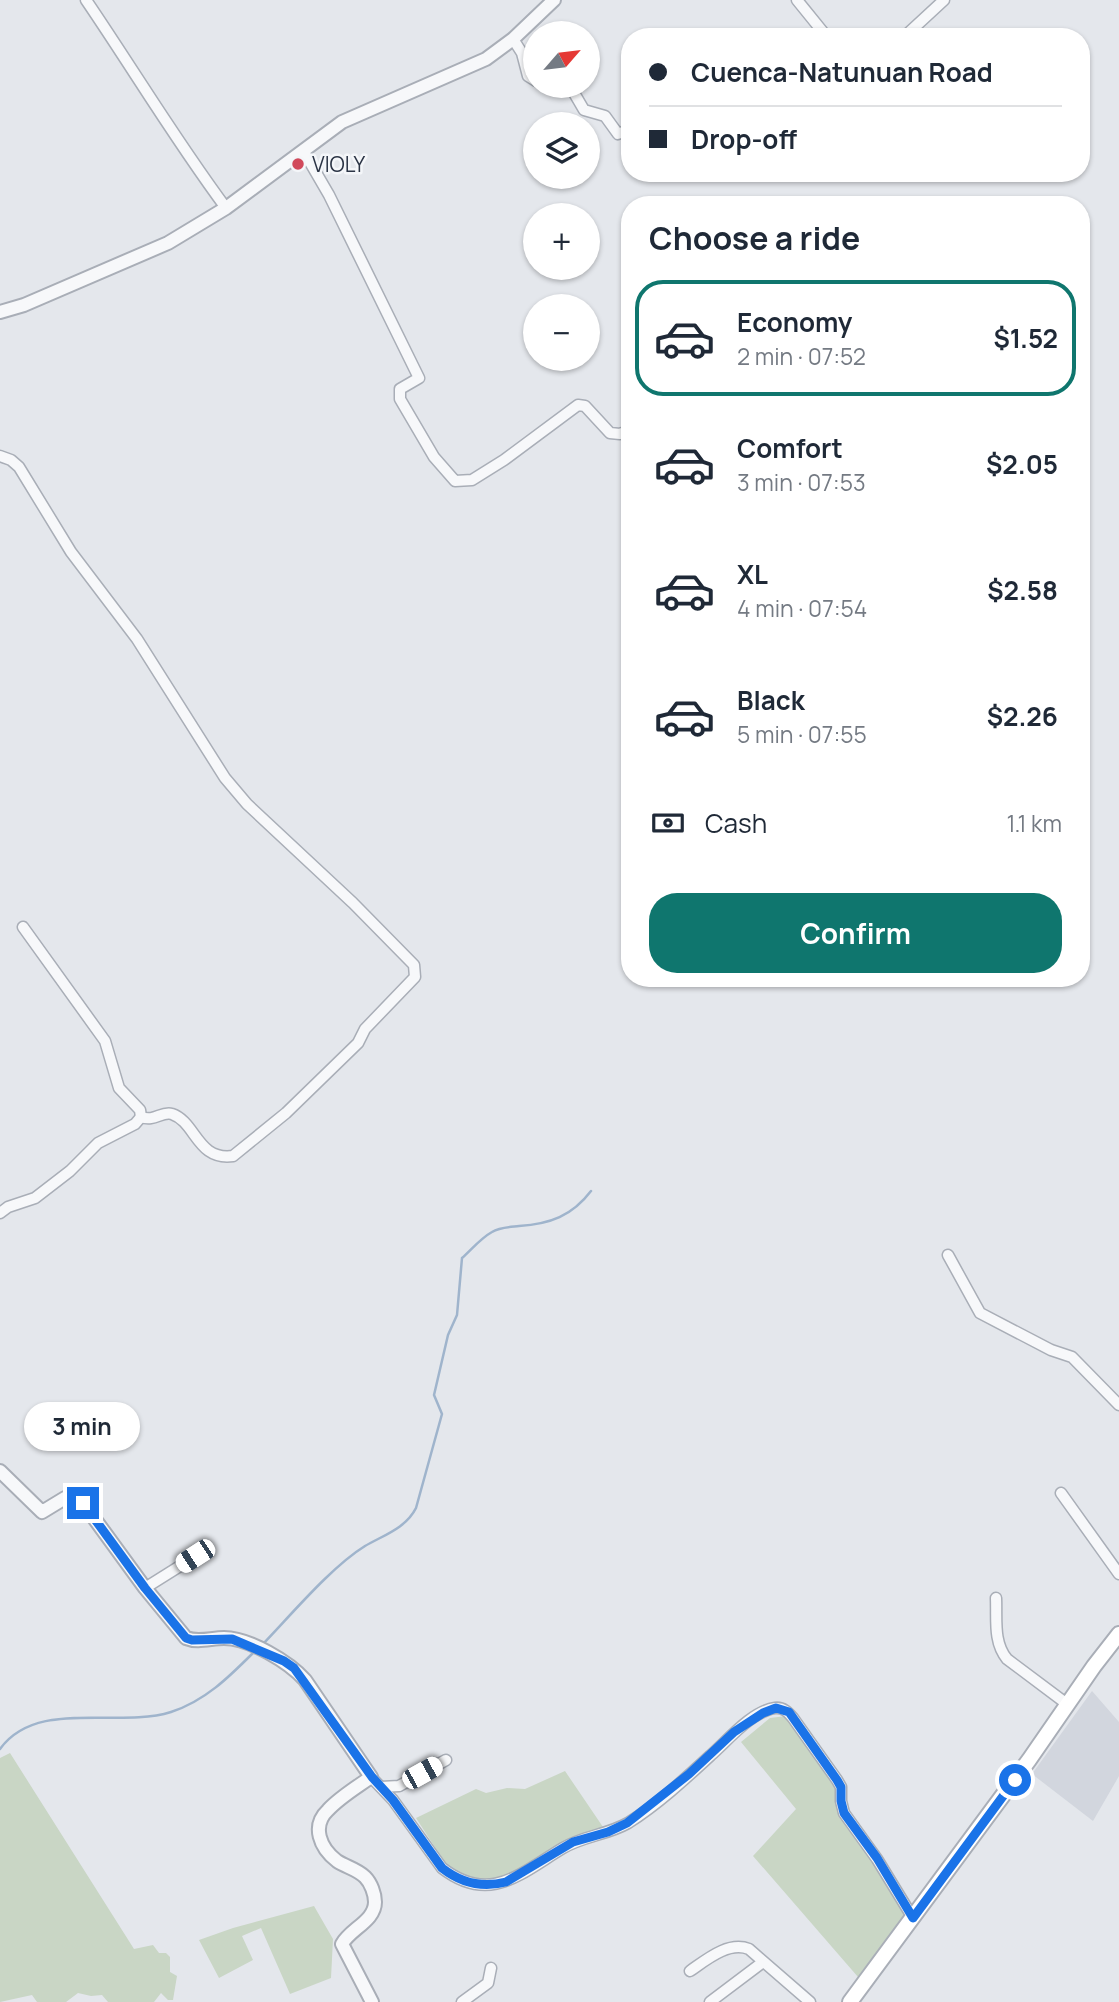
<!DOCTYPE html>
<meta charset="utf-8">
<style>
:root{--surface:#fff;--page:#f2f2f3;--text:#1f2937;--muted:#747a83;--line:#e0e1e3;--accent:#0f766e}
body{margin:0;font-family:Manrope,sans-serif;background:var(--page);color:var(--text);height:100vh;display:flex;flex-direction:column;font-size:26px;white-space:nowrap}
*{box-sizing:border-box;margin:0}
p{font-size:23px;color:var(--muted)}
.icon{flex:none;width:38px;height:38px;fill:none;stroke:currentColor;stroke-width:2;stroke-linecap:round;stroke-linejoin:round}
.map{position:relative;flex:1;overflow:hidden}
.details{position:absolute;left:621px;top:196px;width:469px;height:791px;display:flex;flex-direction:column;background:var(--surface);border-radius:28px;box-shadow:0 2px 5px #0004}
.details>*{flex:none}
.guide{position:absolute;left:621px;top:28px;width:469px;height:154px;border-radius:28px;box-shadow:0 2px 5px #0004;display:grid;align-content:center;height:154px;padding:0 28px;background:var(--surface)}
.needle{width:46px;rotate:62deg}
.tools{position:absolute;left:523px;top:21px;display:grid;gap:14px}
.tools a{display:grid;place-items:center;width:77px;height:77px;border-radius:50%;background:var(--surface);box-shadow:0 2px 5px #0004;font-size:35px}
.end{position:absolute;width:32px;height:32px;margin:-16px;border:9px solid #1a73e8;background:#fff;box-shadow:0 0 0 4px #fff}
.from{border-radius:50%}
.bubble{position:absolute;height:49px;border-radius:24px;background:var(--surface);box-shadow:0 2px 5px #0004;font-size:23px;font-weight:700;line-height:49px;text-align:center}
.car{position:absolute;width:21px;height:42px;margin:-21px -10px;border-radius:9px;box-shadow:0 0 5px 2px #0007;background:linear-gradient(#fff 24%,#345 0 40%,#fff 0 76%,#345 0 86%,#fff 0)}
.guide b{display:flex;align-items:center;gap:24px;height:66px;font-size:26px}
.guide b+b{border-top:2px solid var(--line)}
.guide i{width:18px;height:18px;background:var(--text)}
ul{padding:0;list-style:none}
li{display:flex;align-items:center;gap:21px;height:116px;margin:0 14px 10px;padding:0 14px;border:4px solid transparent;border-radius:28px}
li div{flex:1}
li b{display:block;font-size:26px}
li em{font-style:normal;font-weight:700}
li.current{border-color:var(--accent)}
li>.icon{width:63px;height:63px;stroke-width:1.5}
h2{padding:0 28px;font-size:32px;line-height:84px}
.pay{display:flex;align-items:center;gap:18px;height:77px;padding:0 28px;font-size:26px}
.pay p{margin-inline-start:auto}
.cta{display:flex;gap:14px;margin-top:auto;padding:14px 28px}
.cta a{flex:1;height:80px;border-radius:28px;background:var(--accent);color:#fff;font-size:28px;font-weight:700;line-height:80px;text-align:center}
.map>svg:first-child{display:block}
</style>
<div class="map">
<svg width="1119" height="2002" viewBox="0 0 1119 2002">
<rect width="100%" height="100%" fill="#e4e7ec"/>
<polygon fill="#d2d6de" points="1092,1691 1119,1722 1119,1776 1093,1821 1032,1774"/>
<g fill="#c9d6c5">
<polygon points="786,1716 841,1788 838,1804 909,1910 858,1977 753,1856 796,1809 741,1742 770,1718"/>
<polygon points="10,1753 134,1949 153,1945 159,1953 166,1953 170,1957 170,1972 177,1976 173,2000 168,2000 161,1993 154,2002 108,2002 102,1995 91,1996 78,1993 66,2002 37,2002 32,1995 0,2002 0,1758"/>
<polygon points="565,1771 603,1827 519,1875 485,1881 467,1878 449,1869 416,1818 476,1789 486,1793 507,1788 525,1789"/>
<polygon points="314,1906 333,1939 331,1978 290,1994 261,1928 242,1936 253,1960 219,1978 199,1940 233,1928"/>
</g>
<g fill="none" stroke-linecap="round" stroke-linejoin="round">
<g stroke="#9fb4cc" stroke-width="2.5">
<path d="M262,1645c29,-30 69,-78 103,-99 19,-11 41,-18 51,-38l26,-94 -8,-19 14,-60 9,-20 5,-57c10,-9 19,-20 30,-26 8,-5 18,-5 27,-6 31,-2 53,-10 72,-35"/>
<path d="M0,1749c37,-51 117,-20 171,-37 34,-11 58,-35 82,-59"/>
</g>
<defs>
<g id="minor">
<path d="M86,0c47,69 90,141 140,208"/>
<polyline points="797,0 827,37"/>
<polyline points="904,37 944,0"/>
<polyline points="513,39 522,53 528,76 536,81"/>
<polyline points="570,86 584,110 605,116 618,134 630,129"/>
<polyline points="304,152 329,195 419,378 400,389 400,399 434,457 455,481 472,480 504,460 578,405 585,406 610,433 620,434 630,430"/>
<path d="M0,456l11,4 8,7 52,85 66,87 88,139 22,26 106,99 61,62 1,12 -50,52 -7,14 -72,70 -53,43c-36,5 -37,-34 -61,-42 -11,-3 -17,8 -31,3"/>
<polyline points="23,927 105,1041 119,1088 140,1110 141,1117"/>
<polyline points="0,1213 8,1207 35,1198 70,1171 98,1143 135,1124 141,1117"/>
<polyline points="948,1255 980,1313 1051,1350 1072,1357 1119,1405"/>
<polyline points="1061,1493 1119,1574"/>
<polyline points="145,1588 196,1556"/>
<path d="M996,1598c1,21 -3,44 11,61l60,45"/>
<path d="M371,1777l22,23 49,68c48,37 79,5 121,-20 20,-12 44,-13 65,-25 30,-19 57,-44 83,-68 17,-15 41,-44 64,-47 8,-1 13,4 18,10l44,62 4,7v14l3,12 33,46 36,59"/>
<polyline points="381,1787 399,1786 446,1760"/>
<path d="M690,1971c16,-11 38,-30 59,-22l61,53"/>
<polyline points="462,2002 488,1983 491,1968"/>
<polyline points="710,2002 763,1962"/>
</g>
<g id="tertiary">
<polyline points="0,312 24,305 168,243 226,208 342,122 486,59 513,39 554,0"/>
<path d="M0,1471l42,41 23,-14 9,-1 9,6 62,85 41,50c12,5 25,0 38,0 25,0 65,24 81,42l66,97c-14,10 -31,20 -43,33 -17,16 -8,38 9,51 9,6 20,8 28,16 6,6 10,17 10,25 0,19 -25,27 -33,42l30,58"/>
</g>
<polyline id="secondary" points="850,2002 1029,1760 1094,1666 1119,1634"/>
</defs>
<use href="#minor" stroke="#a9aeb7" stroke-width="13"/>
<use href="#tertiary" stroke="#a9aeb7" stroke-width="16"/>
<use href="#secondary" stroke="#a9aeb7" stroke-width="18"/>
<use href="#minor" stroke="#f7f8fa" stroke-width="10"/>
<use href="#tertiary" stroke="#f7f8fa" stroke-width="12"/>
<use href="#secondary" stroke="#fff" stroke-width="14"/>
</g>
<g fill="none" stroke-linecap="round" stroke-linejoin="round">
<path stroke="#1a73e8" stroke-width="9" d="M83,1503l62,85 41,50 6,2 40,-1 52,22 10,7 78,109 21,23 49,68c19,15 41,20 64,14l67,-40 35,-10 19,-9 62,-49 45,-42 29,-19 13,-5 13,4 48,68 4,7v14l3,12 33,45 36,60 102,-138"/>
</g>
<circle fill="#d1495b" stroke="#f4f6f9" stroke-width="2.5" cx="298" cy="164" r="7"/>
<g text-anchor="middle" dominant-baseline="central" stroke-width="5" stroke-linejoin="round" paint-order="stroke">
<g font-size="21" fill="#2b3445" stroke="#f4f6f9" text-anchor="start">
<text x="312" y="164">VIOLY</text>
</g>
</g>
</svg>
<div class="tools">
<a><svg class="needle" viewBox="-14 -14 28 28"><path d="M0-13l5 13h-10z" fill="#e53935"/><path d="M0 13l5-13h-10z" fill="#747a83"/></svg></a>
<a><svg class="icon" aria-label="layers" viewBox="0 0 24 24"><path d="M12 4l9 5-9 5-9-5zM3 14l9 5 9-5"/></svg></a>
<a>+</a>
<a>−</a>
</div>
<i class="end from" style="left:1015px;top:1780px"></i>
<i class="end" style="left:83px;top:1503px"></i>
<div class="bubble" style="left:24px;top:1402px;width:116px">3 min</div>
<i class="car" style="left:195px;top:1556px;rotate:237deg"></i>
<i class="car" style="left:422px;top:1773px;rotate:61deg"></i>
<div class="guide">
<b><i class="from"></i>Cuenca-Natunuan Road</b>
<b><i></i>Drop-off</b>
</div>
<section class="details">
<h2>Choose a ride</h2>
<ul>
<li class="current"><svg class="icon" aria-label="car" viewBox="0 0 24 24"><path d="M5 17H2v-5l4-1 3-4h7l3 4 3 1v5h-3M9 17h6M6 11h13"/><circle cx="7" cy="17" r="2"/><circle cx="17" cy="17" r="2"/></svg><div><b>Economy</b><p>2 min · 07:52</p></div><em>$1.52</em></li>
<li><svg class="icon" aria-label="car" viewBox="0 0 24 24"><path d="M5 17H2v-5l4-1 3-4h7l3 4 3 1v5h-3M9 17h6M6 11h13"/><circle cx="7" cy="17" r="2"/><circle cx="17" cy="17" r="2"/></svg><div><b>Comfort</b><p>3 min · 07:53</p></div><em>$2.05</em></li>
<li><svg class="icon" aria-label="car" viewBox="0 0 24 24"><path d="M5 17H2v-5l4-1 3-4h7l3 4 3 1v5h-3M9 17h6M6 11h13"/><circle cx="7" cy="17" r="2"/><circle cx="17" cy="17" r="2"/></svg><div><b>XL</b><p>4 min · 07:54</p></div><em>$2.58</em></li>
<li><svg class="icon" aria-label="car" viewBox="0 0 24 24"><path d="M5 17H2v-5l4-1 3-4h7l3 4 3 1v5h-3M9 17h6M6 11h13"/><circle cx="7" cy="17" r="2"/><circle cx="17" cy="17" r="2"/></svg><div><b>Black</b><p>5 min · 07:55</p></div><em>$2.26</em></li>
</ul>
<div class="pay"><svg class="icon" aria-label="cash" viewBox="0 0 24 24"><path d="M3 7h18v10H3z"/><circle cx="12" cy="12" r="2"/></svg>Cash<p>1.1 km</p></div>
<div class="cta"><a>Confirm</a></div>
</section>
</div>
